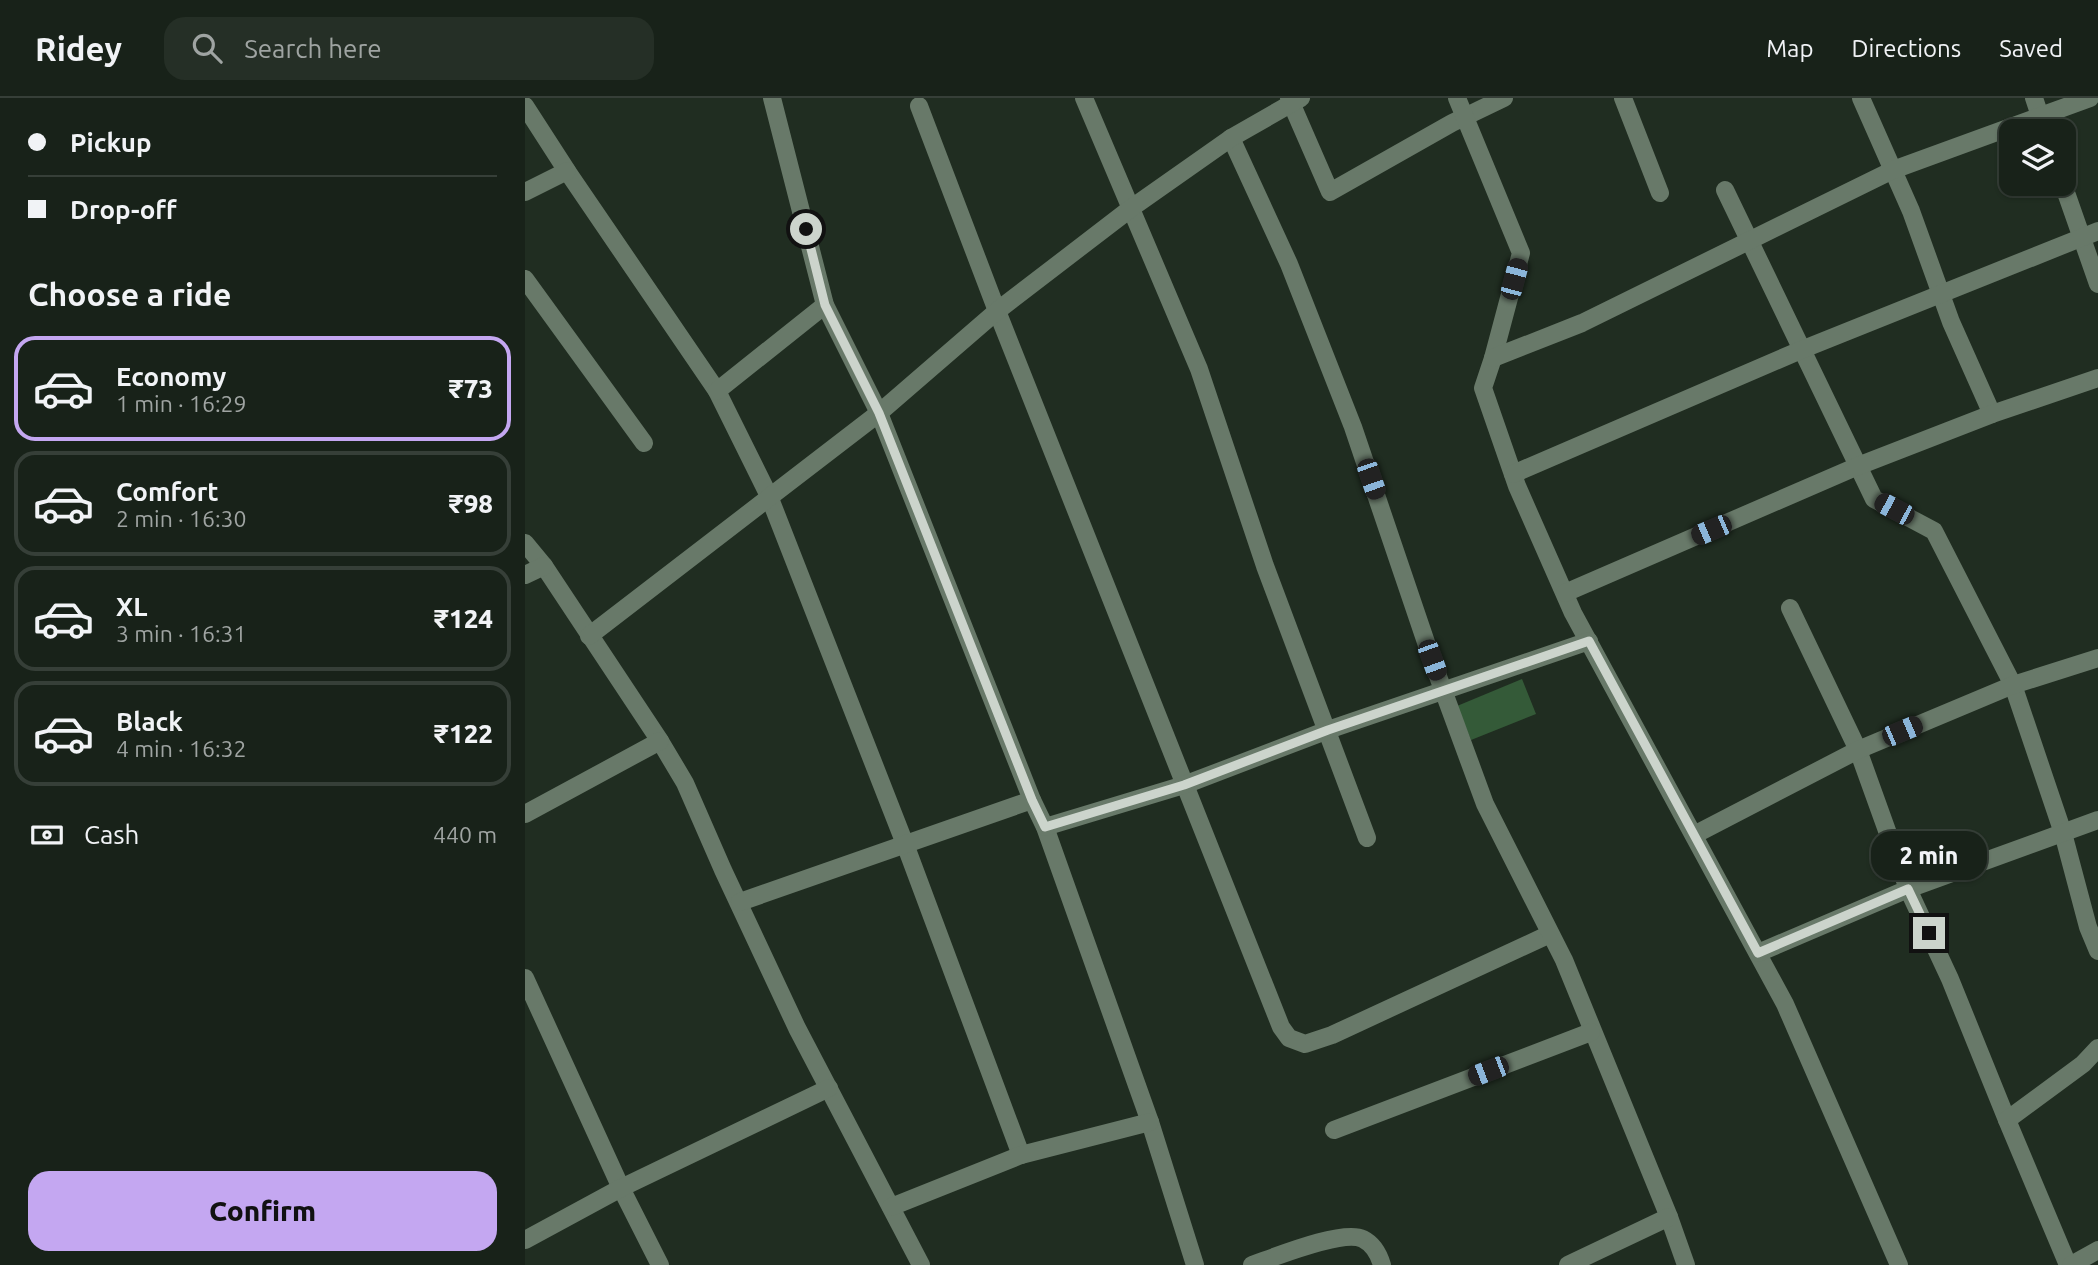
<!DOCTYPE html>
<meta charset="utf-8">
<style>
:root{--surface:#182219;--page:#252f26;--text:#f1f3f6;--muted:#9fa4a2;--line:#363f38;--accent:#c4a7f1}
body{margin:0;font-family:Ubuntu,sans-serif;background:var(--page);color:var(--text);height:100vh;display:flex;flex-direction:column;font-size:26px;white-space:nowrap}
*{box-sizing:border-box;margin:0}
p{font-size:23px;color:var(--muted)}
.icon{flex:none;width:38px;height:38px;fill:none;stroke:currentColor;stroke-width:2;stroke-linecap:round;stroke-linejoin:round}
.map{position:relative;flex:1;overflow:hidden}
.side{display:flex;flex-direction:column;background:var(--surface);width:525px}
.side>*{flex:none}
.guide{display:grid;align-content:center;height:154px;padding:0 28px;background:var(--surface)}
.tools{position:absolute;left:1474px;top:21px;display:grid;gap:14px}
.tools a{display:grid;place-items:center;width:77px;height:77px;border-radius:14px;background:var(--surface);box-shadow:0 2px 5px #0004,0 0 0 2px var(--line);font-size:35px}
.end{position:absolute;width:32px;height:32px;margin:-16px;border:9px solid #ccd4cc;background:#111;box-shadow:0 0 0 4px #111}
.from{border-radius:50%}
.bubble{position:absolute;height:49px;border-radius:21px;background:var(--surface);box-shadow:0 2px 5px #0004,0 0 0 2px var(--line);font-size:23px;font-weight:800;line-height:49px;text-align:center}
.car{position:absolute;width:21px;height:42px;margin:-21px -10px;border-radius:9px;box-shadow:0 0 5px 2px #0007;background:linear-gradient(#222 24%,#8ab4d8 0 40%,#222 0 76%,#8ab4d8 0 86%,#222 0)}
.guide b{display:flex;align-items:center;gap:24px;height:66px;font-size:26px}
.guide b+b{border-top:2px solid var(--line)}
.guide i{width:18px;height:18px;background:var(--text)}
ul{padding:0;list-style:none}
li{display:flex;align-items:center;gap:21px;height:105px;margin:0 14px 10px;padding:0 14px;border:4px solid var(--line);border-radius:21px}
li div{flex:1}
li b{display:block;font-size:26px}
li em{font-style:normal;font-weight:800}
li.on{border-color:var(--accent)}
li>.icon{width:63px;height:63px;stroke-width:1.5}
h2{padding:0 28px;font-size:32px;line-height:84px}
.pay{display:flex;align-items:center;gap:18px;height:77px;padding:0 28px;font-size:26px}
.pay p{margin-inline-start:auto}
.button{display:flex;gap:14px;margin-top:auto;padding:14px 28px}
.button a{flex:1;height:80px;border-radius:21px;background:var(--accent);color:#111;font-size:28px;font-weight:800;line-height:80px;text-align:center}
header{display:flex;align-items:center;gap:42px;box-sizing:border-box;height:98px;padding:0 35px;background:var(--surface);border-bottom:2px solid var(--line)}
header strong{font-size:33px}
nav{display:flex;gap:38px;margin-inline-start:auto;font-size:24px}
.search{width:490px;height:63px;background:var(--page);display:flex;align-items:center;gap:18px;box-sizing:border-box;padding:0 24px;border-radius:21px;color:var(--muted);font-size:26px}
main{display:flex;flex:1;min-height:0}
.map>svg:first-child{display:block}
</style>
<header>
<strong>Ridey</strong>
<div class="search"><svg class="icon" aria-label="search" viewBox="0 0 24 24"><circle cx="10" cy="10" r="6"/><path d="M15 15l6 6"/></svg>Search here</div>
<nav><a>Map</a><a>Directions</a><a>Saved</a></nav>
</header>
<main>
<section class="side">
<div class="guide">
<b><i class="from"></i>Pickup</b>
<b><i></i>Drop-off</b>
</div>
<h2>Choose a ride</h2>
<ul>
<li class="on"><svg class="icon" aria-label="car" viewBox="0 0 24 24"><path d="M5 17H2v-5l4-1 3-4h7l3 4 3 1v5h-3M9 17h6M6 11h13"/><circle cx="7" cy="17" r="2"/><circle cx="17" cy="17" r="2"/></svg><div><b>Economy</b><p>1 min · 16:29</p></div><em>₹73</em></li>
<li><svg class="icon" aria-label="car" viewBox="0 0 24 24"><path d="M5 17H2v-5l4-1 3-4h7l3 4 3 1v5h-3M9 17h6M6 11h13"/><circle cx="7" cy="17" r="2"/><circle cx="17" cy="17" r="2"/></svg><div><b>Comfort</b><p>2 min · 16:30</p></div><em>₹98</em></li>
<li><svg class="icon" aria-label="car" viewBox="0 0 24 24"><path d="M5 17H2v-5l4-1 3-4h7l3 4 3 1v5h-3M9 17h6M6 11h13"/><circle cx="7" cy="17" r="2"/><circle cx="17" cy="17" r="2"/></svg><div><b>XL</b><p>3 min · 16:31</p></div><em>₹124</em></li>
<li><svg class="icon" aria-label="car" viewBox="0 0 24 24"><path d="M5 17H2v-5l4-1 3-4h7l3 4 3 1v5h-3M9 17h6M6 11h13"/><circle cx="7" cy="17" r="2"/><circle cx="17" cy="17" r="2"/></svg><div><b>Black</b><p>4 min · 16:32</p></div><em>₹122</em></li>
</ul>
<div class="pay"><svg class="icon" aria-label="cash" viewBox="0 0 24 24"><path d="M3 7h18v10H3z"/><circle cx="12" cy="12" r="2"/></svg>Cash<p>440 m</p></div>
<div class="button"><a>Confirm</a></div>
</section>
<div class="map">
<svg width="1573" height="1167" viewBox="0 0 1573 1167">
<rect width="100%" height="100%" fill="#202d21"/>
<polygon fill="#345a38" points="997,581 1011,616 946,642 932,608"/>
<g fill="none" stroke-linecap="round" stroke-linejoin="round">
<g stroke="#687969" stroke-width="18">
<polyline points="247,0 300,207 354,315 507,702 520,729 625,1024 670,1167"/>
<polyline points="559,0 674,271 740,468 842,740"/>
<polyline points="764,0 805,94 927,25 979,0"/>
<polyline points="932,0 996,155 968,260 958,290 992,388 1048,515 1260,906 1374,1167"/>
<polyline points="1098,0 1135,95"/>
<polyline points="1336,0 1386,113 1426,224 1467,316"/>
<polyline points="1509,0 1520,33"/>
<polyline points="0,8 42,73 192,293 244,398 380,746 496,1057"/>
<polyline points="394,8 472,213 756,929 764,940 780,946 807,937 1025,836"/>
<polyline points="706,40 764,166 828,329 907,562 960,706 1039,862 1144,1119 1161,1167"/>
<polyline points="1538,86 1573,186"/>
<polyline points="1200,92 1349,401 1409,433 1488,587 1538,735 1563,829 1573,853"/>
<polyline points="0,94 42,73"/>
<polyline points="0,181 119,345"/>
<polyline points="968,260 1057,225 1368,72 1565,0"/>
<polyline points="192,293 300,207"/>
<polyline points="988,376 1276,252 1573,133"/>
<polyline points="0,445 19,468 135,643 160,685 198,772 272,930 396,1167"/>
<polyline points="0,477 19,468"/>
<polyline points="1040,495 1333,368 1467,316 1573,280"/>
<polyline points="1265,510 1333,652 1383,791 1425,881 1482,1022"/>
<polyline points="64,538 354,315 472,213 605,111 706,40 776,0"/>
<polyline points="0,716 135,643"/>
<polyline points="520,729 659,687 803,632 1064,543"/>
<polyline points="1169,737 1333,652 1488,587 1573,560"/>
<polyline points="215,804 507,702"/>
<polyline points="1233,855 1383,791 1573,722"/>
<polyline points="0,880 96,1090 135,1167"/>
<polyline points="809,1032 1066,934"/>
<polyline points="366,1109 496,1057 625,1024"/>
<polyline points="0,1142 96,1090 304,990"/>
<path d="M727,1167c23,-8 91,-36 111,-26 10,5 16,16 19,26"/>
<polyline points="1043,1167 1144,1119"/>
<polyline points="1543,1167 1482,1022 1558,966 1573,950"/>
<polyline points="1546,1167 1573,1152"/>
</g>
</g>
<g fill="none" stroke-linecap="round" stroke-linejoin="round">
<polyline stroke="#ccd4cc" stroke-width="9" points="281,131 300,207 354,315 507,702 520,729 659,687 803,632 1064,543 1233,855 1383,791 1404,835"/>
</g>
</svg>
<div class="tools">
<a><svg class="icon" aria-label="layers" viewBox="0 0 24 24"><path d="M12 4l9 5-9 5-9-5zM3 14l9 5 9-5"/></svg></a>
</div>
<i class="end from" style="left:281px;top:131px"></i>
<i class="end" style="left:1404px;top:835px"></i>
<div class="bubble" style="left:1346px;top:733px;width:116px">2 min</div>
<i class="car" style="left:989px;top:181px;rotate:15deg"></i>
<i class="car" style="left:846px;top:381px;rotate:161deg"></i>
<i class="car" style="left:1369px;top:411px;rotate:298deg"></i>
<i class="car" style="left:1186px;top:432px;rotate:247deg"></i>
<i class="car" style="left:907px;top:562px;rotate:160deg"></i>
<i class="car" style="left:1377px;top:633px;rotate:67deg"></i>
<i class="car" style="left:963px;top:973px;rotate:249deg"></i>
</div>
</main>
